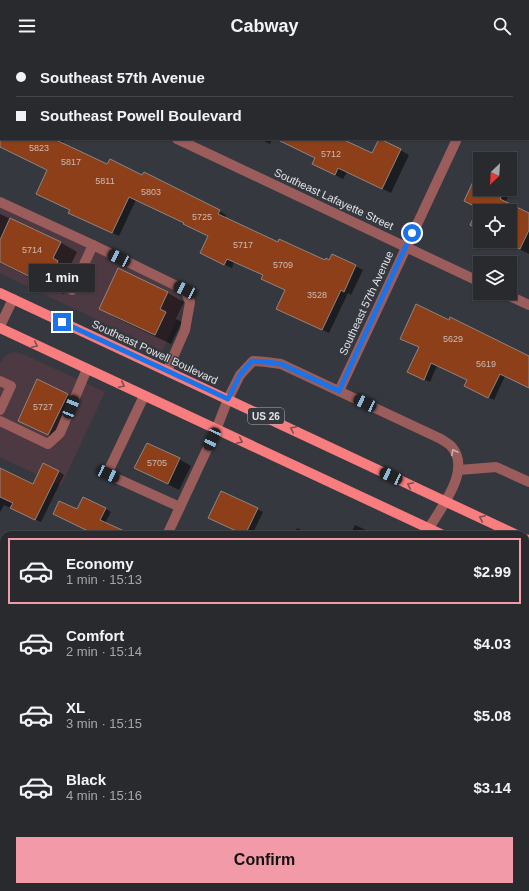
<!DOCTYPE html>
<meta charset="utf-8">
<style>
:root{--surface:#282a2e;--page:#34363a;--text:#f1f3f6;--muted:#a5a7aa;--line:#44464a;--accent:#f39aa8}
body{margin:0;font-family:Arial,sans-serif;background:var(--page);color:var(--text);height:100vh;display:flex;flex-direction:column;font-size:15px;white-space:nowrap}
*{box-sizing:border-box;margin:0}
p{font-size:13px;color:var(--muted)}
.icon{flex:none;width:22px;height:22px;fill:none;stroke:currentColor;stroke-width:2;stroke-linecap:round;stroke-linejoin:round}
.map{position:relative;flex:1;overflow:hidden}
.side{position:absolute;left:0px;top:479px;width:529px;height:360px;display:flex;flex-direction:column;background:var(--surface);border-radius:12px 12px 0 0;box-shadow:0 1px 3px #0004,0 0 0 1px var(--line)}
.side>*{flex:none}
.hud{position:absolute;left:0px;top:0px;width:529px;height:88px;box-shadow:0 1px 3px #0004,0 0 0 1px var(--line);display:grid;align-content:center;height:88px;padding:0 16px;background:var(--surface)}
.needle{width:26px;rotate:205deg}
.buttons{position:absolute;left:473px;top:100px;display:grid;gap:8px}
.buttons a{display:grid;place-items:center;width:44px;height:44px;border-radius:0px;background:var(--surface);box-shadow:0 1px 3px #0004,0 0 0 1px var(--line);font-size:20px}
.end{position:absolute;width:18px;height:18px;margin:-9px;border:5px solid #1a73e8;background:#fff;box-shadow:0 0 0 2px #fff}
.from{border-radius:50%}
.bubble{position:absolute;height:28px;border-radius:0px;background:var(--surface);box-shadow:0 1px 3px #0004,0 0 0 1px var(--line);font-size:13px;font-weight:700;line-height:28px;text-align:center}
.car{position:absolute;width:12px;height:24px;margin:-12px -6px;border-radius:5px;box-shadow:0 0 3px 1px #0007;background:linear-gradient(#222 24%,#8ab4d8 0 40%,#222 0 76%,#8ab4d8 0 86%,#222 0)}
.hud b{display:flex;align-items:center;gap:14px;height:38px;font-size:15px}
.hud b+b{border-top:1px solid var(--line)}
.hud i{width:10px;height:10px;background:var(--text)}
ul{padding:7px 0 0;list-style:none}
li{display:flex;align-items:center;gap:12px;height:66px;margin:0 8px 6px;padding:0 8px;border:2px solid transparent;border-radius:0px}
li div{flex:1}
li b{display:block;font-size:15px}
li em{font-style:normal;font-weight:700}
li.active{border-color:var(--accent)}
li>.icon{width:36px;height:36px;stroke-width:1.5}
.cta{display:flex;gap:8px;margin-top:auto;padding:8px 16px}
.cta a{flex:1;height:46px;border-radius:0px;background:var(--accent);color:#111;font-size:16px;font-weight:700;line-height:46px;text-align:center}
header{display:flex;justify-content:space-between;align-items:center;height:52px;padding:0 16px;background:var(--surface);font-size:18px;font-weight:700}
.map>svg:first-child{display:block}
</style>
<header><svg class="icon" aria-label="menu" viewBox="0 0 24 24"><path d="M4 6h16M4 12h16M4 18h16"/></svg>Cabway<svg class="icon" aria-label="search" viewBox="0 0 24 24"><circle cx="10" cy="10" r="6"/><path d="M15 15l6 6"/></svg></header>
<div class="map">
<svg width="529" height="839" viewBox="0 0 529 839">
<rect width="100%" height="100%" fill="#35383e"/>
<g fill="#4d3941">
<polygon points="0,146 178,238 183,255 162,299 0,221"/>
<polygon points="14,300 23,302 105,340 61,434 0,405 0,311 6,303"/>
</g>
<g fill="#0007">
<polygon points="115,0 192,0 192,1"/>
<polygon points="220,0 260,0 262,1 220,1"/>
<polygon points="384,0 456,0 384,1"/>
<rect x="528" y="39" width="1" height="34"/>
<polygon points="0,57 1,87 65,87 62,92 108,113 143,125 144,122 220,159 226,163 225,166 279,191 325,210 330,209 333,203 363,218 351,243 348,241 329,281 284,260 286,238 264,223 234,210 232,216 208,205 209,184 185,171 136,148 119,184 76,164 71,158 48,118 0,95"/>
<polygon points="260,87 272,87 270,92"/>
<polygon points="277,87 339,87 372,102 400,98 409,103 391,141 347,120 343,127 322,117 316,106"/>
<polygon points="510,122 517,126 505,151 529,162 529,202 503,189 510,189 510,159 480,159 480,176 479,156 480,123 480,137 510,137"/>
<polygon points="0,162 60,190 77,200 69,216 74,219 64,242 0,211"/>
<polygon points="118,218 168,241 184,250 176,267 182,270 171,292 116,266 100,256"/>
<polygon points="450,269 505,324 494,348 471,337 468,328 437,314 430,330 413,322 420,295 407,289"/>
<polygon points="38,328 73,346 54,386 24,372"/>
<polygon points="179,407 191,414 179,438 147,422"/>
<polygon points="0,417 33,433 58,419 64,423 41,470 4,453 0,460"/>
<polygon points="222,440 263,460 252,483 246,483 214,467"/>
<polygon points="105,456 111,460 105,471 124,483 85,483 87,478 78,458"/>
<polygon points="355,473 377,483 350,483"/>
<polygon points="297,476 312,483 293,483"/>
<polygon points="4,565 4,577 0,575"/>
<polygon points="525,573 529,575 529,607 525,605"/>
<polygon points="4,649 4,737 0,746 0,658"/>
<polygon points="525,697 529,699 529,727 525,736"/>
<polygon points="163,835 216,835 214,839 170,839"/>
<polygon points="304,835 342,835 347,838 302,839"/>
<polygon points="433,835 482,835 480,839 431,839"/>
</g>
<g fill="#8d3f19" stroke="#8e8582">
<polygon points="0,87 54,87 107,112 110,107 142,123 144,120 220,158 218,162 278,190 279,187 325,208 326,206 329,208 332,202 356,213 344,240 341,238 322,278 276,257 285,238 261,227 263,223 227,207 224,213 200,201 208,184 183,172 184,171 129,145 112,181 68,161 70,158 36,142 47,118 0,95"/>
<polygon points="276,87 342,87 372,101 379,87 380,87 401,97 382,137 338,116 335,123 312,112 315,106"/>
<polygon points="477,121 480,122 480,137 505,137 500,147 529,161 529,178 520,197 503,189 510,189 510,159 480,159 480,178 470,173 478,156 464,149"/>
<polygon points="10,166 61,190 53,206 58,209 47,233 0,210 0,188"/>
<polygon points="118,216 168,240 160,257 166,260 155,283 99,257"/>
<polygon points="416,252 449,268 450,265 529,304 529,336 500,322 488,346 464,334 467,328 431,311 424,328 407,320 419,295 400,287"/>
<polygon points="37,327 68,342 48,383 18,369"/>
<polygon points="147,391 180,406 168,432 134,416"/>
<polygon points="43,411 59,419 35,468 10,456 13,451 0,445 0,416 33,432"/>
<polygon points="221,439 258,456 245,483 208,466"/>
<polygon points="83,445 106,456 100,468 133,483 86,483 88,479 53,462 59,449 77,457"/>
</g>
<g fill="none" stroke-linecap="round" stroke-linejoin="round">
<g stroke="#9a5d5c" stroke-width="10">
<polyline points="498,1 498,0"/>
<polyline points="0,5 1,5"/>
<polyline points="177,87 480,230"/>
<polyline points="0,150 93,193"/>
<polyline points="72,238 93,193 185,238 190,250 185,278 167,319"/>
<polyline points="503,241 529,253"/>
<polyline points="0,274 13,247"/>
<polyline points="0,329 11,334 0,358"/>
<polyline points="339,339 457,87"/>
<polyline points="144,344 107,422 180,455"/>
<polyline points="0,369 48,392 60,381 87,317"/>
<polyline points="459,418 496,415 529,430"/>
<path d="M167,483l49,-105 12,-31 12,-24 13,-14 13,1 15,2 160,75c3,2 7,4 10,7 23,25 -14,66 -26,89"/>
<polyline points="0,800 4,802"/>
<polyline points="75,835 83,839"/>
<polyline points="515,835 524,839"/>
<polyline points="3,839 5,835"/>
<polyline points="260,839 262,835"/>
</g>
<g stroke="#f87d7e" stroke-width="10">
<polyline points="0,241 517,483"/>
<polyline points="0,276 443,483"/>
<polyline points="525,487 529,488"/>
<polyline points="525,522 529,524"/>
</g>
</g>
<defs><path id="oneway-chevron" d="M-2-3.5L2.5 0L-2 3.5" fill="none" stroke-width="1.6" stroke-linecap="round" stroke-linejoin="round"/></defs>
<g stroke="#795054">
<use href="#oneway-chevron" transform="translate(35 293) rotate(25)"/>
<use href="#oneway-chevron" transform="translate(122 333) rotate(25)"/>
<use href="#oneway-chevron" transform="translate(293 377) rotate(-155)"/>
<use href="#oneway-chevron" transform="translate(240 389) rotate(25)"/>
<use href="#oneway-chevron" transform="translate(410 433) rotate(-155)"/>
<use href="#oneway-chevron" transform="translate(482 466) rotate(-155)"/>
</g>
<use stroke="#c8b4b6" href="#oneway-chevron" transform="translate(454 400) rotate(-118)"/>
<g fill="none" stroke-linecap="round" stroke-linejoin="round">
<polyline stroke="#1a73e8" stroke-width="5" points="62,270 228,347 240,323 252,309 266,310 281,312 339,339 412,181"/>
</g>
<g text-anchor="middle" dominant-baseline="central" stroke-width="3" stroke-linejoin="round" paint-order="stroke">
<g font-size="9" fill="#ccbab4">
<text x="39" y="96">5823</text>
<text x="331" y="102">5712</text>
<text x="71" y="110">5817</text>
<text x="105" y="129">5811</text>
<text x="151" y="140">5803</text>
<text x="202" y="165">5725</text>
<text x="243" y="193">5717</text>
<text x="32" y="198">5714</text>
<text x="283" y="213">5709</text>
<text x="317" y="243">3528</text>
<text x="453" y="287">5629</text>
<text x="486" y="312">5619</text>
<text x="43" y="355">5727</text>
<text x="157" y="411">5705</text>
</g>
<rect fill="#35383e" stroke="#adb0b4" stroke-width="1" x="248" y="356" width="36" height="16" rx="3"/>
<g font-size="10" font-weight="bold" fill="#e1e3e7">
<text x="266" y="364">US 26</text>
</g>
<g font-size="11" fill="#e1e3e7" stroke="#35383e">
<text transform="translate(334 147) rotate(25)">Southeast Lafayette Street</text>
<text transform="translate(366 251) rotate(-65)">Southeast 57th Avenue</text>
<text transform="translate(155 300) rotate(25)">Southeast Powell Boulevard</text>
</g>
</g>
</svg>
<div class="buttons">
<a><svg class="needle" viewBox="-14 -14 28 28"><path d="M0-13l5 13h-10z" fill="#e53935"/><path d="M0 13l5-13h-10z" fill="#a5a7aa"/></svg></a>
<a><svg class="icon" aria-label="locate" viewBox="0 0 24 24"><circle cx="12" cy="12" r="6"/><path d="M12 2v4M12 18v4M2 12h4M18 12h4"/></svg></a>
<a><svg class="icon" aria-label="layers" viewBox="0 0 24 24"><path d="M12 4l9 5-9 5-9-5zM3 14l9 5 9-5"/></svg></a>
</div>
<i class="end from" style="left:412px;top:181px"></i>
<i class="end" style="left:62px;top:270px"></i>
<div class="bubble" style="left:29px;top:212px;width:66px">1 min</div>
<i class="car" style="left:119px;top:206px;rotate:296deg"></i>
<i class="car" style="left:185px;top:238px;rotate:296deg"></i>
<i class="car" style="left:365px;top:351px;rotate:295deg"></i>
<i class="car" style="left:71px;top:355px;rotate:22deg"></i>
<i class="car" style="left:212px;top:387px;rotate:205deg"></i>
<i class="car" style="left:108px;top:422px;rotate:115deg"></i>
<i class="car" style="left:391px;top:424px;rotate:295deg"></i>
<div class="hud">
<b><i class="from"></i>Southeast 57th Avenue</b>
<b><i></i>Southeast Powell Boulevard</b>
</div>
<section class="side">
<ul>
<li class="active"><svg class="icon" aria-label="car" viewBox="0 0 24 24"><path d="M5 17H2v-5l4-1 3-4h7l3 4 3 1v5h-3M9 17h6M6 11h13"/><circle cx="7" cy="17" r="2"/><circle cx="17" cy="17" r="2"/></svg><div><b>Economy</b><p>1 min · 15:13</p></div><em>$2.99</em></li>
<li><svg class="icon" aria-label="car" viewBox="0 0 24 24"><path d="M5 17H2v-5l4-1 3-4h7l3 4 3 1v5h-3M9 17h6M6 11h13"/><circle cx="7" cy="17" r="2"/><circle cx="17" cy="17" r="2"/></svg><div><b>Comfort</b><p>2 min · 15:14</p></div><em>$4.03</em></li>
<li><svg class="icon" aria-label="car" viewBox="0 0 24 24"><path d="M5 17H2v-5l4-1 3-4h7l3 4 3 1v5h-3M9 17h6M6 11h13"/><circle cx="7" cy="17" r="2"/><circle cx="17" cy="17" r="2"/></svg><div><b>XL</b><p>3 min · 15:15</p></div><em>$5.08</em></li>
<li><svg class="icon" aria-label="car" viewBox="0 0 24 24"><path d="M5 17H2v-5l4-1 3-4h7l3 4 3 1v5h-3M9 17h6M6 11h13"/><circle cx="7" cy="17" r="2"/><circle cx="17" cy="17" r="2"/></svg><div><b>Black</b><p>4 min · 15:16</p></div><em>$3.14</em></li>
</ul>
<div class="cta"><a>Confirm</a></div>
</section>
</div>
